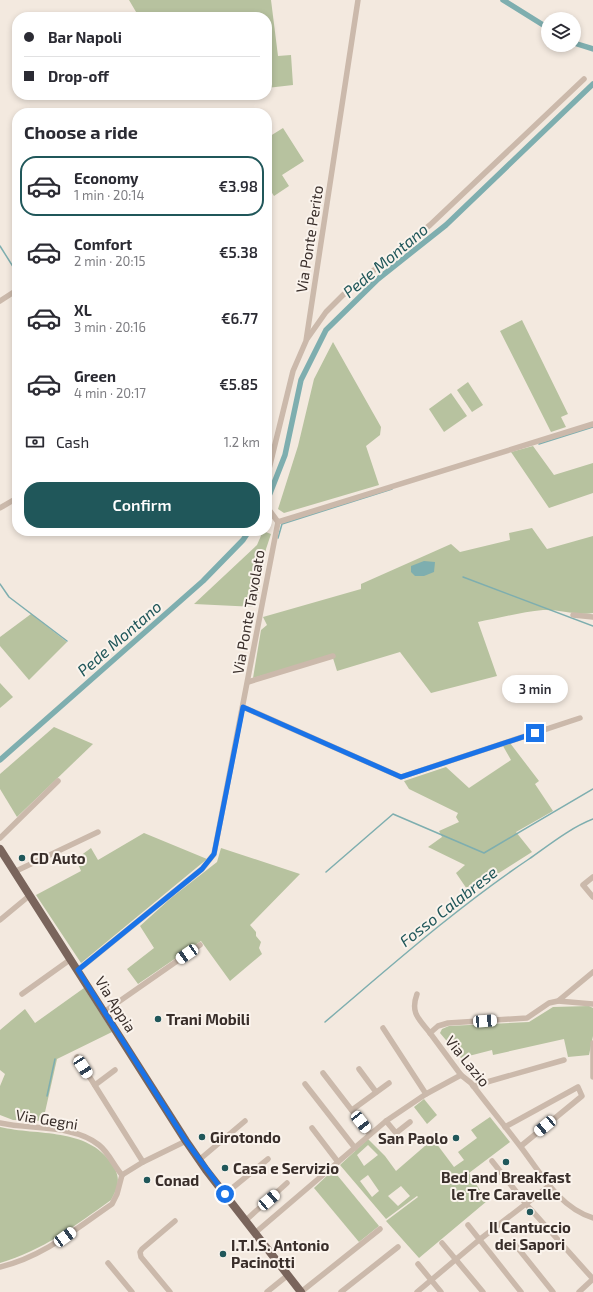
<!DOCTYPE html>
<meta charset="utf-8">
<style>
:root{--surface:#fff;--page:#f2f2f3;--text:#2b2b33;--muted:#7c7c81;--line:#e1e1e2;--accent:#20575a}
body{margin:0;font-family:"Exo 2",sans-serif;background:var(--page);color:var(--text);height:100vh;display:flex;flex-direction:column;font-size:15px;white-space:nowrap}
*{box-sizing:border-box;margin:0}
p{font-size:13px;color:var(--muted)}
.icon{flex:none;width:22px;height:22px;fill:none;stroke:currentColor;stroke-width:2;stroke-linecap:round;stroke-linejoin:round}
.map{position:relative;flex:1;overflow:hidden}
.panel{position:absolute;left:12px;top:108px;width:260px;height:428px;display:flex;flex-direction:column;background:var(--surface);border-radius:16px;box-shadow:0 2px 6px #0003}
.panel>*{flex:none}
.guide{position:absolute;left:12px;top:12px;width:260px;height:88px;border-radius:16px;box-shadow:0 2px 6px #0003;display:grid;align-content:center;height:88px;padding:0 12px;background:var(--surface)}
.buttons{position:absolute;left:541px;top:12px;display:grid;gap:8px}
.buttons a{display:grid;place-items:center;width:40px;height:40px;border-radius:50%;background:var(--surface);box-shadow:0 2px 6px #0003;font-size:20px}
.end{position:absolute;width:18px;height:18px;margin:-9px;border:5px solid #1a73e8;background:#fff;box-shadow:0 0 0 2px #fff}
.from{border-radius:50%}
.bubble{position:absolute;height:28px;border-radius:14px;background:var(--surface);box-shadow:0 2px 6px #0003;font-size:13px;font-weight:600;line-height:28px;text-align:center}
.car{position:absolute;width:12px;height:24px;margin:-12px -6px;border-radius:5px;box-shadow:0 0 3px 1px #0007;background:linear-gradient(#fff 24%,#345 0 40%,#fff 0 76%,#345 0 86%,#fff 0)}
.guide b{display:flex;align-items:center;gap:14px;height:38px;font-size:15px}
.guide b+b{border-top:1px solid var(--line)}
.guide i{width:10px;height:10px;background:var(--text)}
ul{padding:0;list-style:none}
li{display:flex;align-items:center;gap:12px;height:60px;margin:0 8px 6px;padding:0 4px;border:2px solid transparent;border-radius:16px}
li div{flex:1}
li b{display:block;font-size:15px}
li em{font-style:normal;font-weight:600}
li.on{border-color:var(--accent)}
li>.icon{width:36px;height:36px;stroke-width:1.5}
h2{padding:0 12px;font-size:18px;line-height:48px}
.pay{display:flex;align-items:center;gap:10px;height:44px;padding:0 12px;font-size:15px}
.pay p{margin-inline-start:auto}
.cta{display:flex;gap:8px;margin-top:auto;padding:8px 12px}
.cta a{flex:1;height:46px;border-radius:16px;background:var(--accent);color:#fff;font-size:16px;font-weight:600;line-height:46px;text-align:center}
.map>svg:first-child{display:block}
</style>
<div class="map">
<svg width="593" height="1292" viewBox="0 0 593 1292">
<rect width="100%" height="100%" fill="#f3e9df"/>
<g fill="#b7c29f" fill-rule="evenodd">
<polygon points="129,0 271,0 278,56 291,55 293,85 267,88 267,17 139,17"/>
<polygon points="283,128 304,161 282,175 289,186 274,196 267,185 267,161 271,158 267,152 267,138"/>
<polygon points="522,320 568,414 561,417 566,427 551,432 500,331"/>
<polygon points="333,342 381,427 380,435 366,446 379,485 284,513 278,509 298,446 314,379"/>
<polygon points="468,382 483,405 472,412 457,390"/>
<polygon points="451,393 467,416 444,432 429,409"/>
<polygon points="533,446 554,475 593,463 593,493 549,508 511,452"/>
<path d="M532,528l15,21 46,-13v77c-12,3 -35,-4 -50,-3 -21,2 -44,8 -65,12l19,54 -66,17 -31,-41 -63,19 -5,-16 -79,23 8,-48 6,-5 -4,-8 98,-28v-5l90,-40 9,8 50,-12 -1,-7z"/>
<polygon points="263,531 271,534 266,549 256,607 194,604 257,545"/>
<polygon points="31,614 67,642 29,680 0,646 0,637"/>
<polygon points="0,683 13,697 0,708"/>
<polygon points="54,727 93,744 17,817 0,789 0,774"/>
<polygon points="510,743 539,781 535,784 553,811 516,832 532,852 469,892 456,873 465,865 428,847 442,837 439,831 459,822 456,817 458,813 409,789 404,781 446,767 469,788 511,760 503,746"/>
<polygon points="144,833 207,859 81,963 36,895 81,871 76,859 91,848 98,860"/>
<polygon points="221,848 300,874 250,925 256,932 256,936 261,942 259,948 262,954 230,981 201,941 138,984 127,969 154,948 140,926 171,898 217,862"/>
<polygon points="84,988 112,1032 57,1059 43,1121 13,1120 0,1115 0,1086 5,1074 0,1070 0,1030 25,1009 35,1023"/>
<polygon points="589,1006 593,1008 593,1036 589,1055 568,1057 564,1039 493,1055 492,1050 461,1058 440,1033 442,1029 449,1026 529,1022 553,1007"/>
<polygon points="424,1099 437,1115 427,1124 414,1107"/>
<path d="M490,1117l20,25 -41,31 18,28 -68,57 -33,-37 32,-24 -1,-1 -31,23 -46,-54 28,-26 17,17 11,15 37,-32 21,28 10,-7 -6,-8 19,-14 -6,-8zM368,1145l10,10 -14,11 -7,-11zM368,1175l11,16 -7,6 -12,-16zM401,1186l9,10 -12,10 -10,-10z"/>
<path d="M0,1127c38,9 87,0 112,37 9,14 7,22 -1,36 -35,25 -69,51 -111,63z"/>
<polygon points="333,1170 379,1226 359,1242 314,1188"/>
</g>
<polygon fill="#7eaeaf" points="424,561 435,562 434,572 424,576 415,576 411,572 411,566"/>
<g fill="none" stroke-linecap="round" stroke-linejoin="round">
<g stroke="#7eaeaf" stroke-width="1.5">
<polyline points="0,246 17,273"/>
<polyline points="539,444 593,427"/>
<polyline points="278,538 282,524 392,489"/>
<polyline points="463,577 593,626"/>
<polyline points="0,584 9,597 67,641"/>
<polyline points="326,872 393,814 484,853 593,789"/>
<path d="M325,1022c66,-56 131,-114 204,-163 20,-14 41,-31 64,-40"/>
<polyline points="47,1096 55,1059"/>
</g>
<g stroke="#7eaeaf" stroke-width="5.5">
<polyline points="503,0 548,28"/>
<polyline points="574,43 593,49"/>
<polyline points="267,501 285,455 301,380 326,330 378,279 446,225 593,84"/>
<polyline points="0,760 203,581 243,540 249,531"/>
</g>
<g stroke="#cbb9ab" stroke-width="5.5">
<polyline points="0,301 17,290"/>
<polyline points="307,339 326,312 343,295 430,225 584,79"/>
<polyline points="267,477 293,371 306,341 358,0"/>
<polyline points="267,507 278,522"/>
<polyline points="0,508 17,498"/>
<polyline points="573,615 593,617"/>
<polyline points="248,682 333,656"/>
<polyline points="243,707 401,777 580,718"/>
<polyline points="0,838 58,781"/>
<polyline points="14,872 98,832"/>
<polyline points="593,877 583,885 593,897"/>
<polyline points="0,920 29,896"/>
<polyline points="78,970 202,869 214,854 278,522 593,424"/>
<path d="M593,972l-35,29 -9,2 -22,15 -79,5 -10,3 -8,7 31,42 10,8c16,21 33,42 49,63 21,27 38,61 73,72"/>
<polyline points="22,994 71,959"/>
<path d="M417,994c-7,19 2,25 13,39"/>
<polyline points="558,1001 593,1004"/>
<polyline points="104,1012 200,945"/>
<polyline points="383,1028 426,1094"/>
<polyline points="593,1043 593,1077"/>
<polyline points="77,1057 143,1162"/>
<polyline points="359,1069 376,1092"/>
<polyline points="323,1073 370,1134"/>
<polyline points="305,1084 355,1148"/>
<polyline points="95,1085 115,1070"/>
<polyline points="473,1086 564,1060"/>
<polyline points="352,1110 389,1083"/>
<polyline points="386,1121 396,1133 410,1122"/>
<path d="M0,1123c31,7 73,1 99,22 10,8 15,21 23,30"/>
<polyline points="505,1127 578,1087 582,1096 521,1146"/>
<polyline points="312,1128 338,1162"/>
<polyline points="199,1160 245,1121"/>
<polyline points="492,1161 526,1204 593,1279 579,1292"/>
<polyline points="122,1175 143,1162 186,1141"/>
<polyline points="225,1194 268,1159"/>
<polyline points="245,1221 287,1183"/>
<polyline points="468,1225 521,1292"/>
<polyline points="255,1233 386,1121 426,1094 461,1075"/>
<polyline points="513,1242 553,1292"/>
<polyline points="442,1243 483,1292"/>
<polyline points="108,1263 132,1292"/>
<polyline points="418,1264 441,1292"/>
<path d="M0,1267c43,-10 77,-39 112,-63l5,-10 5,-19"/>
<polyline points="170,1292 141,1257 140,1252 142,1249 175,1221"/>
<polyline points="267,1292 288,1275"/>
<polyline points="301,1292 380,1229"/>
<polyline points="341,1292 398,1247"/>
<polyline points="417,1292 479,1240 549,1186"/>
</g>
<polyline stroke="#7a655c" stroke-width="8" points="0,849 186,1141 206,1170 301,1292"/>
</g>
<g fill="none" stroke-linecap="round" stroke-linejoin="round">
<polyline stroke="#1a73e8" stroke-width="5" points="225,1194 186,1141 78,970 202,869 214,854 243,707 401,777 535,733"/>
</g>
<g fill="#20575a" stroke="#faf3ec" stroke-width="1.5">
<circle cx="22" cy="858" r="4"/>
<circle cx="158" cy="1019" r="4"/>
<circle cx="202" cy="1137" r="4"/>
<circle cx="456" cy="1138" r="4"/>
<circle cx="506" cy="1162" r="4"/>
<circle cx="225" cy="1168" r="4"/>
<circle cx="147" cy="1180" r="4"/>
<circle cx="530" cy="1212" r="4"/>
<circle cx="223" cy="1254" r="4"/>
</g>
<g text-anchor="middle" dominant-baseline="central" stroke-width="4" stroke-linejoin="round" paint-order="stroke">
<g font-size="15" fill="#392e2a" stroke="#faf3ec">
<text transform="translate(309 239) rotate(-81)">Via Ponte Perito</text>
<text transform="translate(248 612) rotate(-80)">Via Ponte Tavolato</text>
<text transform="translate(116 1004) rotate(58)">Via Appia</text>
<text transform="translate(468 1061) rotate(51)">Via Lazio</text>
<text transform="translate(47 1119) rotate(9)">Via Gegni</text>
</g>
<g font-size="15" font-weight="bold" fill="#392e2a" stroke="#faf3ec" text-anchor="start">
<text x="30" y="858">CD Auto</text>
<text x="166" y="1019">Trani Mobili</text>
<text x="210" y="1137">Girotondo</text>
<text x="448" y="1138" text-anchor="end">San Paolo</text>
<text x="233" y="1168">Casa e Servizio</text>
<text x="506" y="1177" text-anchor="middle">Bed and Breakfast<tspan x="506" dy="17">le Tre Caravelle</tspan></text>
<text x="155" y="1180">Conad</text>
<text x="530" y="1227" text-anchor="middle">Il Cantuccio<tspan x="530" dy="17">dei Sapori</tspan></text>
<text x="231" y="1245">I.T.I.S. Antonio<tspan x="231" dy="17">Pacinotti</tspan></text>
</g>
<g font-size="16" font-style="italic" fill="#20575a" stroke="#faf3ec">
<text transform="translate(385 260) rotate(-40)">Pede Montano</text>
<text transform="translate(119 638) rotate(-41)">Pede Montano</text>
<text transform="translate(448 906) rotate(-38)">Fosso Calabrese</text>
</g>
</g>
</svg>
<div class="buttons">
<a><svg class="icon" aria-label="layers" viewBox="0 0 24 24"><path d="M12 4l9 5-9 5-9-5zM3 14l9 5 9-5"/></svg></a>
</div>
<i class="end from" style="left:225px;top:1194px"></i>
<i class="end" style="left:535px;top:733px"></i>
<div class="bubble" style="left:502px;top:675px;width:66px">3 min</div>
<i class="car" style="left:187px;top:954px;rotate:236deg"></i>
<i class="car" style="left:485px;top:1021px;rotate:86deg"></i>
<i class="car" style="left:83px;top:1067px;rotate:147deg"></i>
<i class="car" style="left:361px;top:1122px;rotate:142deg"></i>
<i class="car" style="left:545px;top:1126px;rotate:230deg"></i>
<i class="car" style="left:269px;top:1200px;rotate:49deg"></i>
<i class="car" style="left:65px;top:1237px;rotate:54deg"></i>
<div class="guide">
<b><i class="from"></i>Bar Napoli</b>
<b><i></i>Drop-off</b>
</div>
<section class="panel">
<h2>Choose a ride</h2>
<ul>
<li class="on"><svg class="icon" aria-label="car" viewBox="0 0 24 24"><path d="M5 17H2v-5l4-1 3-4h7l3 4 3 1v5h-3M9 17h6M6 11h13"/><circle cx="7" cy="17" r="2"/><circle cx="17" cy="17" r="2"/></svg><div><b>Economy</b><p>1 min · 20:14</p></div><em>€3.98</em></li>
<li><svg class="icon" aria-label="car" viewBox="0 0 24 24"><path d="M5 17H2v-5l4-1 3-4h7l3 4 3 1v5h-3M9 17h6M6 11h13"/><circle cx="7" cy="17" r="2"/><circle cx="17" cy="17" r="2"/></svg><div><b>Comfort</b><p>2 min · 20:15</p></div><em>€5.38</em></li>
<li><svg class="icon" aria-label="car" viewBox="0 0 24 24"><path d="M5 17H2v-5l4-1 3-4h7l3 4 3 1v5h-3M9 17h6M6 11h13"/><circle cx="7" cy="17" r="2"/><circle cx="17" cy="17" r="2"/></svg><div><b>XL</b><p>3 min · 20:16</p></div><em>€6.77</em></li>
<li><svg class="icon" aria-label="car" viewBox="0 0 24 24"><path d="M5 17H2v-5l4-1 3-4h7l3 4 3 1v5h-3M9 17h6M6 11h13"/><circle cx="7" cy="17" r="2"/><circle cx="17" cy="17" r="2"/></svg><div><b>Green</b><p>4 min · 20:17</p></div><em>€5.85</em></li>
</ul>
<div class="pay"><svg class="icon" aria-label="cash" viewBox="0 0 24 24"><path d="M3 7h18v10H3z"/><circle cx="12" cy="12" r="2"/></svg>Cash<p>1.2 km</p></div>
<div class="cta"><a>Confirm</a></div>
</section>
</div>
